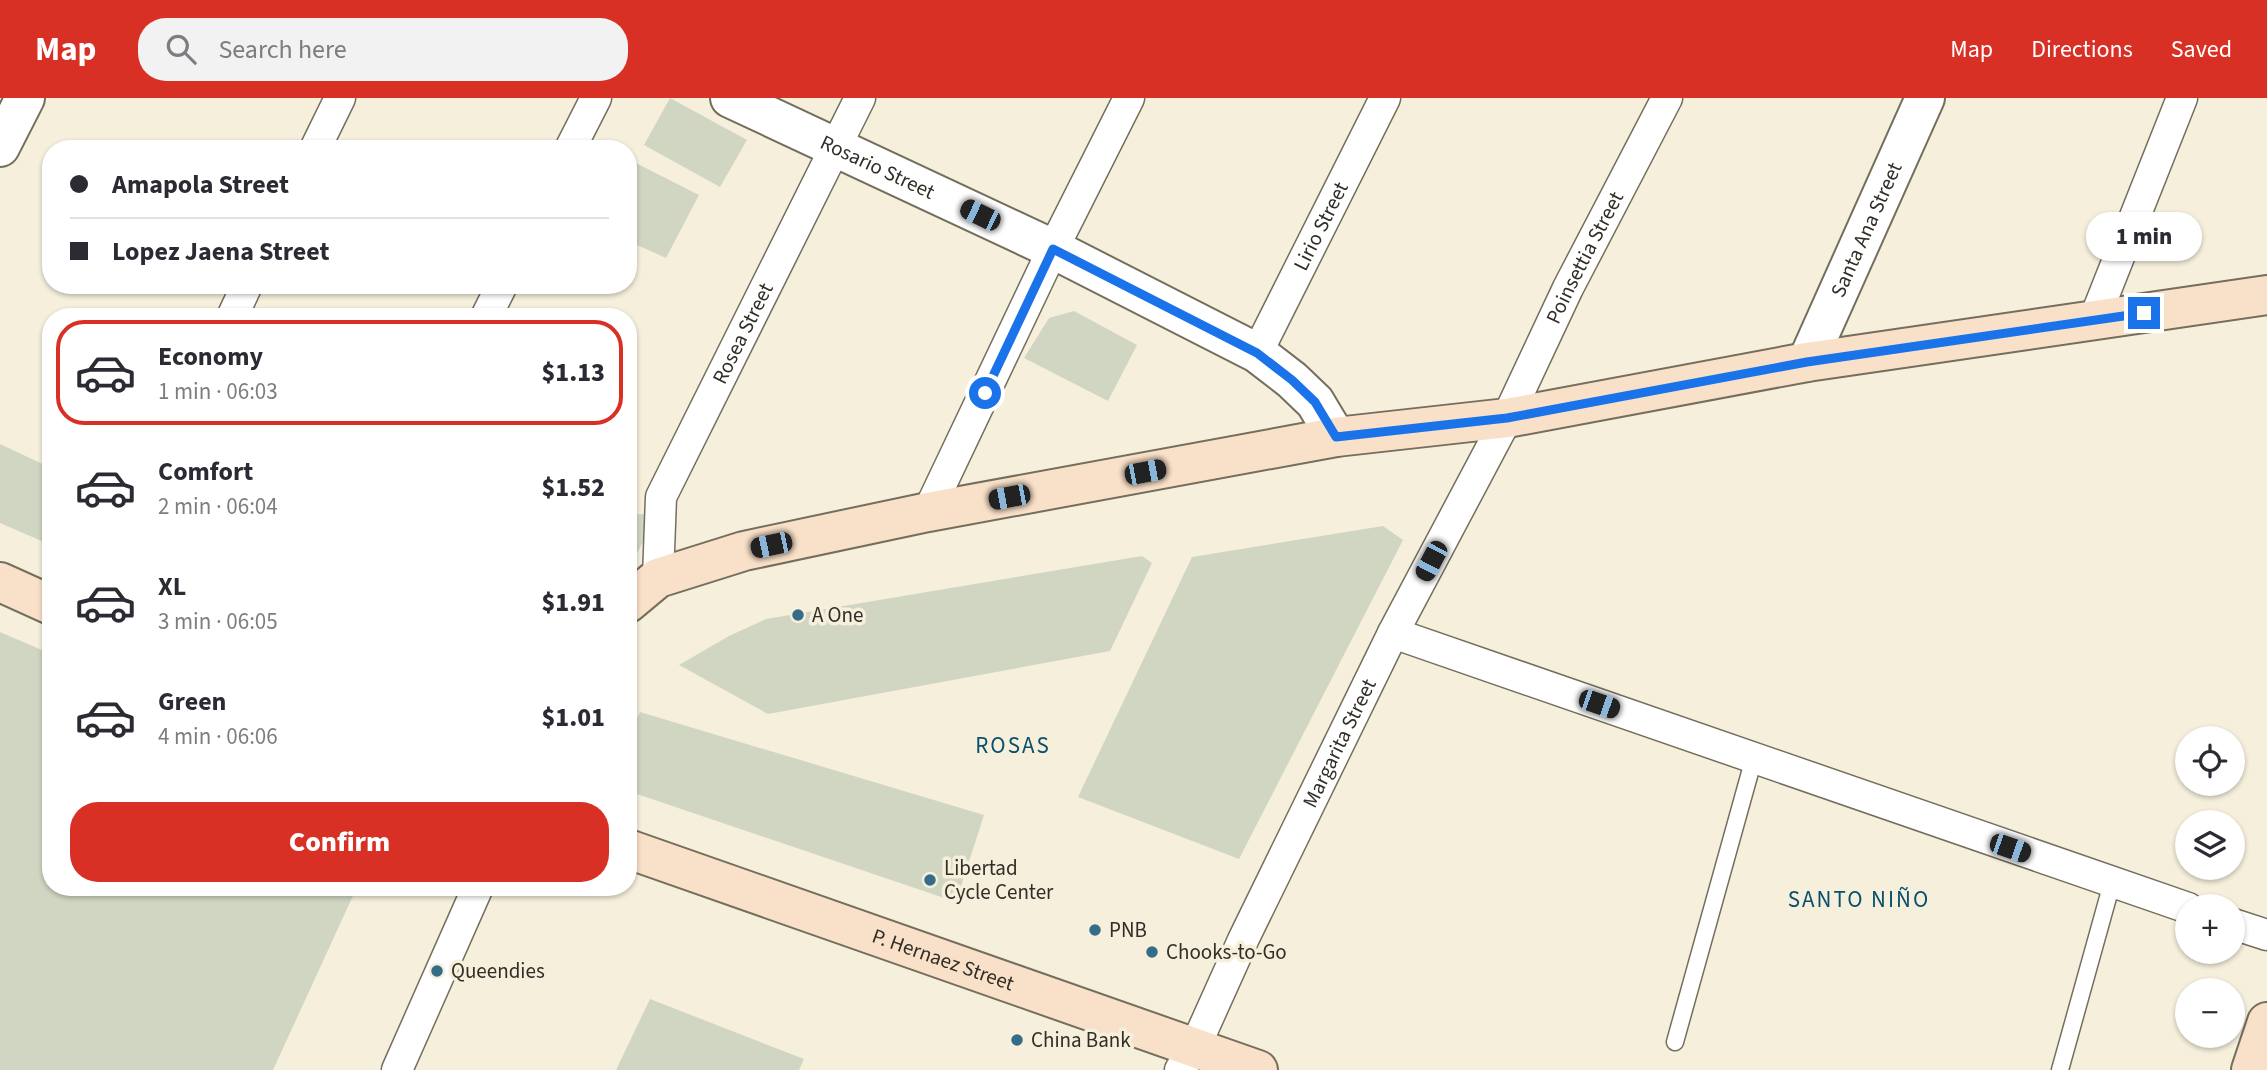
<!DOCTYPE html>
<meta charset="utf-8">
<style>
:root{--surface:#fff;--page:#f2f2f3;--text:#2b2b33;--muted:#7c7c81;--line:#e1e1e2;--accent:#d93025}
body{margin:0;font-family:"Source Sans 3",sans-serif;background:var(--page);color:var(--text);height:100vh;display:flex;flex-direction:column;font-size:26px;white-space:nowrap}
*{box-sizing:border-box;margin:0}
p{font-size:23px;color:var(--muted)}
.icon{flex:none;width:38px;height:38px;fill:none;stroke:currentColor;stroke-width:2;stroke-linecap:round;stroke-linejoin:round}
.map{position:relative;flex:1;overflow:hidden}
.drawer{position:absolute;left:42px;top:210px;width:595px;height:588px;display:flex;flex-direction:column;background:var(--surface);border-radius:28px;box-shadow:0 2px 5px #0004}
.drawer>*{flex:none}
.banner{position:absolute;left:42px;top:42px;width:595px;height:154px;border-radius:28px;box-shadow:0 2px 5px #0004;display:grid;align-content:center;height:154px;padding:0 28px;background:var(--surface)}
.buttons{position:absolute;left:2175px;top:628px;display:grid;gap:14px}
.buttons a{display:grid;place-items:center;width:70px;height:70px;border-radius:50%;background:var(--surface);box-shadow:0 2px 5px #0004;font-size:35px}
.end{position:absolute;width:32px;height:32px;margin:-16px;border:9px solid #1a73e8;background:#fff;box-shadow:0 0 0 4px #fff}
.from{border-radius:50%}
.bubble{position:absolute;height:49px;border-radius:24px;background:var(--surface);box-shadow:0 2px 5px #0004;font-size:23px;font-weight:800;line-height:49px;text-align:center}
.car{position:absolute;width:21px;height:42px;margin:-21px -10px;border-radius:9px;box-shadow:0 0 5px 2px #0007;background:linear-gradient(#222 24%,#8ab4d8 0 40%,#222 0 76%,#8ab4d8 0 86%,#222 0)}
.banner b{display:flex;align-items:center;gap:24px;height:66px;font-size:26px}
.banner b+b{border-top:2px solid var(--line)}
.banner i{width:18px;height:18px;background:var(--text)}
ul{padding:12px 0 0;list-style:none}
li{display:flex;align-items:center;gap:21px;height:105px;margin:0 14px 10px;padding:0 14px;border:4px solid transparent;border-radius:28px}
li div{flex:1}
li b{display:block;font-size:26px}
li em{font-style:normal;font-weight:800}
li.selected{border-color:var(--accent)}
li>.icon{width:63px;height:63px;stroke-width:1.5}
.button{display:flex;gap:14px;margin-top:auto;padding:14px 28px}
.button a{flex:1;height:80px;border-radius:28px;background:var(--accent);color:#fff;font-size:28px;font-weight:800;line-height:80px;text-align:center}
header{display:flex;align-items:center;gap:42px;box-sizing:border-box;height:98px;padding:0 35px;background:var(--accent);color:#fff}
header strong{font-size:33px}
nav{display:flex;gap:38px;margin-inline-start:auto;font-size:24px}
.search{width:490px;height:63px;background:var(--page);display:flex;align-items:center;gap:18px;box-sizing:border-box;padding:0 24px;border-radius:28px;color:var(--muted);font-size:26px}
.map>svg:first-child{display:block}
</style>
<header>
<strong>Map</strong>
<div class="search"><svg class="icon" aria-label="search" viewBox="0 0 24 24"><circle cx="10" cy="10" r="6"/><path d="M15 15l6 6"/></svg>Search here</div>
<nav><a>Map</a><a>Directions</a><a>Saved</a></nav>
</header>
<div class="map">
<svg width="2267" height="972" viewBox="0 0 2267 972">
<rect width="100%" height="100%" fill="#f6efdc"/>
<g fill="#d1d6c3">
<polygon points="670,0 747,42 720,89 644,47"/>
<polygon points="628,61 699,97 666,160 628,143"/>
<polygon points="1074,213 1137,247 1108,303 1024,260 1049,220"/>
<polygon points="0,346 51,370 51,447 0,425"/>
<polygon points="658,415 632,465 628,468 628,417"/>
<polygon points="1383,428 1403,442 1239,761 1078,699 1192,459"/>
<polygon points="1142,458 1152,465 1110,553 768,616 679,567 729,538 766,521"/>
<polygon points="0,534 51,556 51,789 357,789 273,972 0,972"/>
<polygon points="640,614 984,717 956,804 628,693 628,640"/>
<polygon points="650,901 804,961 799,972 616,972"/>
</g>
<g fill="none" stroke-linecap="round" stroke-linejoin="round">
<defs>
<g id="service">
<polyline points="1675,944 1754,660"/>
<polyline points="2060,972 2112,785"/>
</g>
<g id="minor">
<polyline points="315,51 340,0"/>
<polyline points="570,51 596,0"/>
<polyline points="232,219 247,187"/>
<polyline points="486,219 502,187"/>
<polyline points="2094,222 2182,0"/>
<path id="s1" d="M1257,255l128,-255"/>
<polyline points="928,414 1053,151 1129,0"/>
<path id="s2" d="M658,480l3,-81 199,-399"/>
<polyline points="1393,535 2188,810"/>
<polyline points="2233,826 2267,837"/>
<polyline points="397,972 478,789"/>
<path id="s3" d="M1180,972l15,-23 49,-109 149,-305 114,-215 61,-130 99,-190"/>
</g>
<g id="tertiary">
<path id="s4" d="M730,0l323,151 204,104 35,27 23,22 21,35"/>
<polyline points="0,49 25,0"/>
<path id="s5" d="M1807,264l118,-264"/>
</g>
<g id="secondary">
<polyline points="0,484 51,507"/>
<polyline points="628,505 658,480 744,453 928,414 1336,339 1507,320 1807,264 2267,197"/>
<path id="s6" d="M628,751l630,221"/>
<polyline points="2251,972 2267,924"/>
</g>
</defs>
<use href="#service" stroke="#746e5d" stroke-width="19"/>
<use href="#minor" stroke="#746e5d" stroke-width="33"/>
<use href="#tertiary" stroke="#746e5d" stroke-width="42"/>
<use href="#secondary" stroke="#746e5d" stroke-width="42"/>
<use href="#service" stroke="#fff" stroke-width="16"/>
<use href="#minor" stroke="#fff" stroke-width="30"/>
<use href="#tertiary" stroke="#fff" stroke-width="38"/>
<use href="#secondary" stroke="#f9e0c8" stroke-width="38"/>
</g>
<g fill="none" stroke-linecap="round" stroke-linejoin="round">
<polyline stroke="#1a73e8" stroke-width="9" points="985,295 1053,151 1257,255 1292,282 1315,304 1336,339 1507,320 1807,264 2144,215"/>
</g>
<g fill="#356c87" stroke="#f6efdc" stroke-width="2.5">
<circle cx="798" cy="517" r="7"/>
<circle cx="930" cy="782" r="7"/>
<circle cx="1095" cy="832" r="7"/>
<circle cx="1152" cy="854" r="7"/>
<circle cx="437" cy="873" r="7"/>
<circle cx="1017" cy="942" r="7"/>
</g>
<g text-anchor="middle" dominant-baseline="central" stroke-width="7" stroke-linejoin="round" paint-order="stroke">
<g font-size="21" fill="#312e27" stroke="#f6efdc">
<text stroke="none"><textPath href="#s4" startOffset="163">Rosario Street</textPath></text>
<text stroke="none"><textPath href="#s1" startOffset="142">Lirio Street</textPath></text>
<text stroke="none"><textPath href="#s5" startOffset="145">Santa Ana Street</textPath></text>
<text stroke="none"><textPath href="#s3" startOffset="908">Poinsettia Street</textPath></text>
<text stroke="none"><textPath href="#s2" startOffset="264">Rosea Street</textPath></text>
<text stroke="none"><textPath href="#s3" startOffset="364">Margarita Street</textPath></text>
<text stroke="none"><textPath href="#s6" startOffset="334">P. Hernaez Street</textPath></text>
</g>
<g font-size="21" fill="#312e27" stroke="#f6efdc" text-anchor="start">
<text x="812" y="517">A One</text>
<text x="944" y="770">Libertad<tspan x="944" dy="24">Cycle Center</tspan></text>
<text x="1109" y="832">PNB</text>
<text x="1166" y="854">Chooks-to-Go</text>
<text x="451" y="873">Queendies</text>
<text x="1031" y="942">China Bank</text>
</g>
<g font-size="23" letter-spacing="2" fill="#08506d" stroke="#f6efdc">
<text x="1013" y="647">ROSAS</text>
<text x="1859" y="801">SANTO NIÑO</text>
</g>
</g>
</svg>
<div class="buttons">
<a><svg class="icon" aria-label="locate" viewBox="0 0 24 24"><circle cx="12" cy="12" r="6"/><path d="M12 2v4M12 18v4M2 12h4M18 12h4"/></svg></a>
<a><svg class="icon" aria-label="layers" viewBox="0 0 24 24"><path d="M12 4l9 5-9 5-9-5zM3 14l9 5 9-5"/></svg></a>
<a>+</a>
<a>−</a>
</div>
<i class="end from" style="left:985px;top:295px"></i>
<i class="end" style="left:2144px;top:215px"></i>
<div class="bubble" style="left:2086px;top:114px;width:116px">1 min</div>
<i class="car" style="left:980px;top:117px;rotate:296deg"></i>
<i class="car" style="left:1145px;top:374px;rotate:79deg"></i>
<i class="car" style="left:1009px;top:399px;rotate:259deg"></i>
<i class="car" style="left:771px;top:447px;rotate:258deg"></i>
<i class="car" style="left:1431px;top:463px;rotate:208deg"></i>
<i class="car" style="left:1599px;top:606px;rotate:109deg"></i>
<i class="car" style="left:2010px;top:750px;rotate:109deg"></i>
<div class="banner">
<b><i class="from"></i>Amapola Street</b>
<b><i></i>Lopez Jaena Street</b>
</div>
<section class="drawer">
<ul>
<li class="selected"><svg class="icon" aria-label="car" viewBox="0 0 24 24"><path d="M5 17H2v-5l4-1 3-4h7l3 4 3 1v5h-3M9 17h6M6 11h13"/><circle cx="7" cy="17" r="2"/><circle cx="17" cy="17" r="2"/></svg><div><b>Economy</b><p>1 min · 06:03</p></div><em>$1.13</em></li>
<li><svg class="icon" aria-label="car" viewBox="0 0 24 24"><path d="M5 17H2v-5l4-1 3-4h7l3 4 3 1v5h-3M9 17h6M6 11h13"/><circle cx="7" cy="17" r="2"/><circle cx="17" cy="17" r="2"/></svg><div><b>Comfort</b><p>2 min · 06:04</p></div><em>$1.52</em></li>
<li><svg class="icon" aria-label="car" viewBox="0 0 24 24"><path d="M5 17H2v-5l4-1 3-4h7l3 4 3 1v5h-3M9 17h6M6 11h13"/><circle cx="7" cy="17" r="2"/><circle cx="17" cy="17" r="2"/></svg><div><b>XL</b><p>3 min · 06:05</p></div><em>$1.91</em></li>
<li><svg class="icon" aria-label="car" viewBox="0 0 24 24"><path d="M5 17H2v-5l4-1 3-4h7l3 4 3 1v5h-3M9 17h6M6 11h13"/><circle cx="7" cy="17" r="2"/><circle cx="17" cy="17" r="2"/></svg><div><b>Green</b><p>4 min · 06:06</p></div><em>$1.01</em></li>
</ul>
<div class="button"><a>Confirm</a></div>
</section>
</div>
